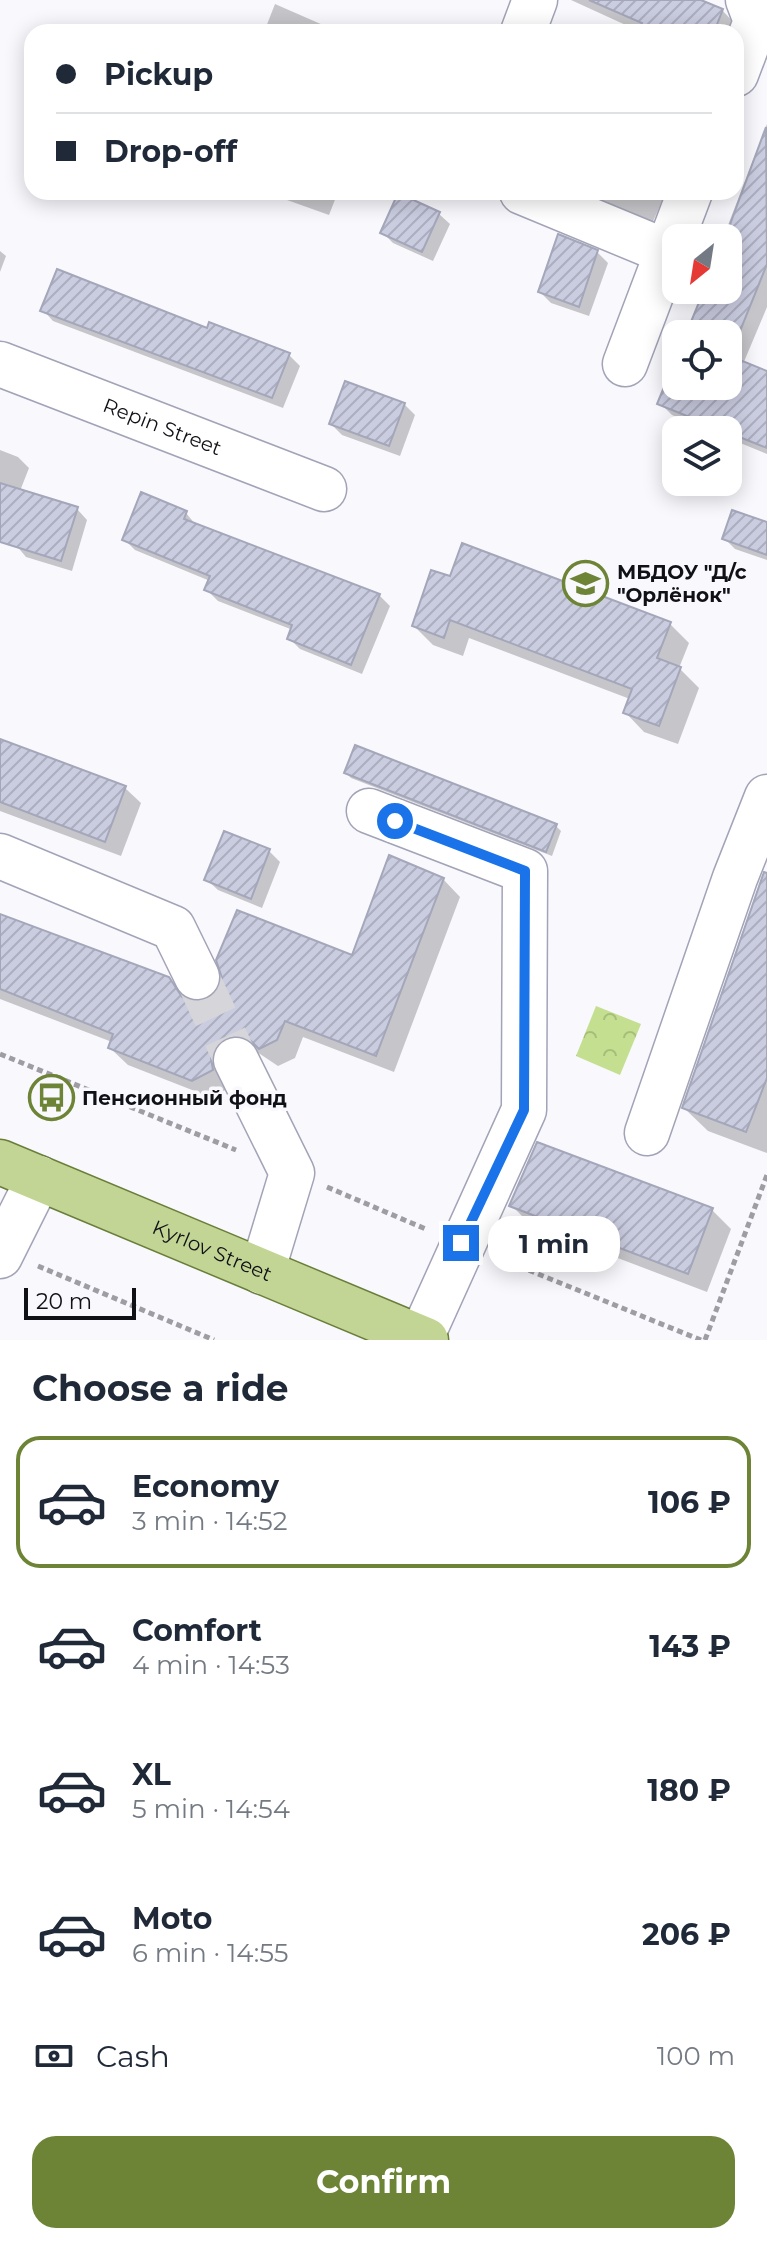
<!DOCTYPE html>
<meta charset="utf-8">
<style>
:root{--surface:#fff;--page:#f6f6f7;--text:#1f2937;--muted:#747a83;--line:#e0e1e3;--accent:#6d8436}
body{margin:0;font-family:Montserrat,sans-serif;background:var(--page);color:var(--text);height:100vh;display:flex;flex-direction:column;font-size:30px;white-space:nowrap}
*{box-sizing:border-box;margin:0}
p{font-size:26px;color:var(--muted)}
.icon{flex:none;width:44px;height:44px;fill:none;stroke:currentColor;stroke-width:2;stroke-linecap:round;stroke-linejoin:round}
.map{position:relative;height:1340px;overflow:hidden}
.details{display:flex;flex-direction:column;background:var(--surface);flex:1}
.details>*{flex:none}
.banner{position:absolute;left:24px;top:24px;width:720px;height:176px;border-radius:24px;box-shadow:0 4px 20px #0003;display:grid;align-content:center;height:176px;padding:0 32px;background:var(--surface)}
.needle{width:52px;rotate:210deg}
.tools{position:absolute;left:662px;top:224px;display:grid;gap:16px}
.tools a{display:grid;place-items:center;width:80px;height:80px;border-radius:16px;background:var(--surface);box-shadow:0 4px 20px #0003;font-size:40px}
.scale{position:absolute;left:24px;bottom:20px;width:112px;box-sizing:border-box;padding-left:8px;border:4px solid #101017;border-top:0;font-size:22px;line-height:28px;white-space:nowrap;color:#101017;-webkit-text-stroke:6px #f8f8fd;paint-order:stroke}
.end{position:absolute;width:36px;height:36px;margin:-18px;border:10px solid #1a73e8;background:#fff;box-shadow:0 0 0 4px #fff}
.from{border-radius:50%}
.bubble{position:absolute;height:56px;border-radius:24px;background:var(--surface);box-shadow:0 4px 20px #0003;font-size:26px;font-weight:700;line-height:56px;text-align:center}
.banner b{display:flex;align-items:center;gap:28px;height:76px;font-size:30px}
.banner b+b{border-top:2px solid var(--line)}
.banner i{width:20px;height:20px;background:var(--text)}
ul{padding:0;list-style:none}
li{display:flex;align-items:center;gap:24px;height:132px;margin:0 16px 12px;padding:0 16px;border:4px solid transparent;border-radius:24px}
li div{flex:1}
li b{display:block;font-size:30px}
li em{font-style:normal;font-weight:700}
li.active{border-color:var(--accent)}
li>.icon{width:72px;height:72px;stroke-width:1.5}
h2{padding:0 32px;font-size:36px;line-height:96px}
.pay{display:flex;align-items:center;gap:20px;height:88px;padding:0 32px;font-size:30px}
.pay p{margin-inline-start:auto}
.action{display:flex;gap:16px;margin-top:auto;padding:16px 32px}
.action a{flex:1;height:92px;border-radius:24px;background:var(--accent);color:#fff;font-size:32px;font-weight:700;line-height:92px;text-align:center}
.map>svg:first-child{display:block}
</style>
<div class="map">
<svg width="767" height="1340" viewBox="0 0 767 1340">
<defs>
<pattern id="park-crowns" width="20" height="18" patternUnits="userSpaceOnUse" patternTransform="scale(2)"><rect width="20" height="18" fill="#c4df90"/><path d="M2 6a3 3 0 1 1 6 0M12 15a3 3 0 1 1 6 0" fill="none" stroke="#a7be7b"/></pattern>
<pattern id="building-hatch" width="6" height="6" patternUnits="userSpaceOnUse" patternTransform="scale(2)"><rect width="6" height="6" fill="#cacce0"/><path d="M-1 1l2-2M0 6l6-6M5 7l2-2" fill="none" stroke="#acaebf"/></pattern>
</defs>
<rect width="100%" height="100%" fill="#f8f8fd"/>
<polygon fill="url(#park-crowns)" points="596,1006 641,1024 620,1075 576,1056"/>
<g fill="#0003">
<polygon points="571,0 696,0 722,10 737,26 734,32 641,32"/>
<polygon points="275,4 339,32 264,32"/>
<polygon points="767,124 767,307 743,364 767,373 767,454 728,438 728,430 708,430 672,415 660,403 676,361 676,386 728,386 728,334 686,334 703,290 728,290 728,238 723,238"/>
<polygon points="279,192 338,192 329,215 287,200"/>
<polygon points="570,192 666,192 651,226"/>
<polygon points="439,214 450,224 433,261 393,243 382,232"/>
<polygon points="0,251 6,256 0,272"/>
<polygon points="597,252 608,263 589,316 551,303 540,292"/>
<polygon points="43,310 208,331 289,355 300,366 283,408 53,321"/>
<polygon points="404,404 415,415 400,456 342,435 331,424"/>
<polygon points="0,450 18,457 29,468 20,491 77,509 87,520 72,571 26,557 0,526"/>
<polygon points="186,513 196,525 379,595 390,606 362,674 300,649 289,638 293,630 218,601 207,590 210,581 135,550 124,539"/>
<polygon points="767,524 767,560 735,549 724,538"/>
<polygon points="451,578 670,624 689,643 679,668 699,688 678,744 644,732 625,712 630,699 469,638 463,656 433,645 414,626"/>
<polygon points="0,741 125,788 141,803 121,856 0,811"/>
<polygon points="346,773 556,826 561,831 552,856 351,778"/>
<polygon points="225,834 269,851 280,862 262,908 218,890 207,880"/>
<polygon points="767,876 767,1153 708,1131 684,1108"/>
<polygon points="443,879 460,897 394,1072 303,1037 295,1058 278,1066 257,1052 242,1055 230,1088 210,1097 128,1065 110,1048 112,1042 0,999 0,915 168,979 196,1004 353,957"/>
<polygon points="512,1206 712,1210 731,1229 707,1292 531,1225"/>
</g>
<g fill="url(#building-hatch)" stroke="#a4a6ba" stroke-width="2">
<polygon points="589,0 701,0 723,9 714,32 639,32 642,23"/>
<polygon points="766,127 767,264 730,356 767,371 767,448 657,404 676,358 676,386 728,386 728,334 686,334 704,290 728,290 728,238 725,238"/>
<polygon points="398,193 440,212 422,252 380,233"/>
<polygon points="558,234 598,250 579,307 538,292"/>
<polygon points="57,269 207,328 209,322 290,353 272,398 40,311"/>
<polygon points="345,381 405,403 389,446 329,424"/>
<polygon points="0,483 78,507 61,561 0,542"/>
<polygon points="141,492 187,511 184,519 380,594 351,665 287,639 292,625 204,590 210,576 122,540"/>
<polygon points="732,510 767,522 767,555 722,539"/>
<polygon points="462,543 671,622 657,658 681,667 659,726 623,713 632,689 450,620 444,638 412,626 431,570 450,576"/>
<polygon points="0,739 126,786 105,842 0,802"/>
<polygon points="355,745 557,824 546,852 344,773"/>
<polygon points="224,831 270,849 251,899 204,880"/>
<polygon points="389,855 444,878 376,1056 285,1021 277,1040 259,1049 250,1040 238,1035 224,1038 216,1046 211,1058 213,1070 192,1081 108,1048 113,1034 0,989 0,914 169,977 182,997 195,1002 207,1000 218,990 222,978 216,960 237,910 352,955"/>
<polygon points="764,872 767,873 767,1078 746,1132 682,1108"/>
<polygon points="537,1142 713,1208 688,1274 509,1206"/>
</g>
<g fill="none" stroke-linecap="round" stroke-linejoin="round">
<polyline stroke="#d5d5da" stroke-width="44" stroke-dasharray="44 22" stroke-linecap="butt" points="197,977 236,1060"/>
<defs>
<g id="minor">
<polyline points="523,32 535,0"/>
<polyline points="736,74 756,21 748,0"/>
<polyline points="522,192 667,252"/>
<path id="s1" d="M0,364l324,125"/>
<polyline points="625,364 690,192"/>
<polyline points="369,811 525,871 524,1110 421,1338"/>
<polyline points="0,856 173,928 197,977"/>
<polyline points="236,1060 292,1173 262,1272"/>
<polyline points="647,1133 735,878 767,797"/>
<polyline points="0,1256 39,1178"/>
</g>
<g id="major">
<path id="s2" d="M0,1162l426,178"/>
</g>
</defs>
<use href="#minor" stroke="#a2a3b7" stroke-width="47"/>
<use href="#major" stroke="#697e39" stroke-width="47"/>
<g stroke="#9d9da3" stroke-width="5" stroke-dasharray="6 4" stroke-linecap="butt">
<polyline points="0,1054 236,1150"/>
<polyline points="327,1187 428,1230"/>
<polyline points="501,1259 701,1340"/>
<polyline points="38,1266 214,1340"/>
<polyline points="705,1340 767,1175"/>
</g>
<use href="#minor" stroke="#fff" stroke-width="44"/>
<use href="#major" stroke="#c2d594" stroke-width="44"/>
</g>
<g fill="none" stroke-linecap="round" stroke-linejoin="round">
<polyline stroke="#1a73e8" stroke-width="10" points="395,821 525,871 524,1110 461,1243"/>
</g>
<defs>
<symbol id="school-ring" viewBox="-11 -11 22 22"><circle r="9.5" fill="#f8f8fd" stroke="#6d8436" stroke-width="1.5"/><path d="M0-5L7-2L0 1L-7-2ZM-4 1L0 2.5L4 1V4Q0 6-4 4Z" fill="#6d8436"/></symbol>
<symbol id="bus-ring" viewBox="-11 -11 22 22"><circle r="9.5" fill="#f8f8fd" stroke="#6d8436" stroke-width="1.5"/><path d="M-5-6H5V4H4V6H2V4H-2V6H-4V4H-5ZM-3.5-4V0h7V-4ZM-3.5 1.2v1.5H-2V1.2ZM2 1.2v1.5H3.5V1.2Z" fill="#6d8436"/></symbol>
</defs>
<g fill-rule="evenodd">
<use href="#school-ring" x="560" y="558" width="51" height="51"/>
<use href="#bus-ring" x="26" y="1072" width="51" height="51"/>
</g>
<g text-anchor="middle" dominant-baseline="central" stroke-width="7" stroke-linejoin="round" paint-order="stroke">
<g font-size="20" fill="#101017" stroke="#f8f8fd">
<text stroke="none"><textPath href="#s1" startOffset="174">Repin Street</textPath></text>
<text stroke="none"><textPath href="#s2" startOffset="230">Kyrlov Street</textPath></text>
</g>
<g font-size="20" font-weight="bold" fill="#101017" stroke="#f8f8fd" text-anchor="start">
<text x="617" y="572">МБДОУ "Д/с<tspan x="617" dy="23">"Орлёнок"</tspan></text>
<text x="82" y="1098">Пенсионный фонд</text>
</g>
</g>
</svg>
<div class="tools">
<a><svg class="needle" viewBox="-14 -14 28 28"><path d="M0-13l5 13h-10z" fill="#e53935"/><path d="M0 13l5-13h-10z" fill="#747a83"/></svg></a>
<a><svg class="icon" aria-label="locate" viewBox="0 0 24 24"><circle cx="12" cy="12" r="6"/><path d="M12 2v4M12 18v4M2 12h4M18 12h4"/></svg></a>
<a><svg class="icon" aria-label="layers" viewBox="0 0 24 24"><path d="M12 4l9 5-9 5-9-5zM3 14l9 5 9-5"/></svg></a>
</div>
<div class="scale">20 m</div>
<i class="end from" style="left:395px;top:821px"></i>
<i class="end" style="left:461px;top:1243px"></i>
<div class="bubble" style="left:488px;top:1216px;width:132px">1 min</div>
<div class="banner">
<b><i class="from"></i>Pickup</b>
<b><i></i>Drop-off</b>
</div>
</div>
<section class="details">
<h2>Choose a ride</h2>
<ul>
<li class="active"><svg class="icon" aria-label="car" viewBox="0 0 24 24"><path d="M5 17H2v-5l4-1 3-4h7l3 4 3 1v5h-3M9 17h6M6 11h13"/><circle cx="7" cy="17" r="2"/><circle cx="17" cy="17" r="2"/></svg><div><b>Economy</b><p>3 min · 14:52</p></div><em>106 ₽</em></li>
<li><svg class="icon" aria-label="car" viewBox="0 0 24 24"><path d="M5 17H2v-5l4-1 3-4h7l3 4 3 1v5h-3M9 17h6M6 11h13"/><circle cx="7" cy="17" r="2"/><circle cx="17" cy="17" r="2"/></svg><div><b>Comfort</b><p>4 min · 14:53</p></div><em>143 ₽</em></li>
<li><svg class="icon" aria-label="car" viewBox="0 0 24 24"><path d="M5 17H2v-5l4-1 3-4h7l3 4 3 1v5h-3M9 17h6M6 11h13"/><circle cx="7" cy="17" r="2"/><circle cx="17" cy="17" r="2"/></svg><div><b>XL</b><p>5 min · 14:54</p></div><em>180 ₽</em></li>
<li><svg class="icon" aria-label="car" viewBox="0 0 24 24"><path d="M5 17H2v-5l4-1 3-4h7l3 4 3 1v5h-3M9 17h6M6 11h13"/><circle cx="7" cy="17" r="2"/><circle cx="17" cy="17" r="2"/></svg><div><b>Moto</b><p>6 min · 14:55</p></div><em>206 ₽</em></li>
</ul>
<div class="pay"><svg class="icon" aria-label="cash" viewBox="0 0 24 24"><path d="M3 7h18v10H3z"/><circle cx="12" cy="12" r="2"/></svg>Cash<p>100 m</p></div>
<div class="action"><a>Confirm</a></div>
</section>
